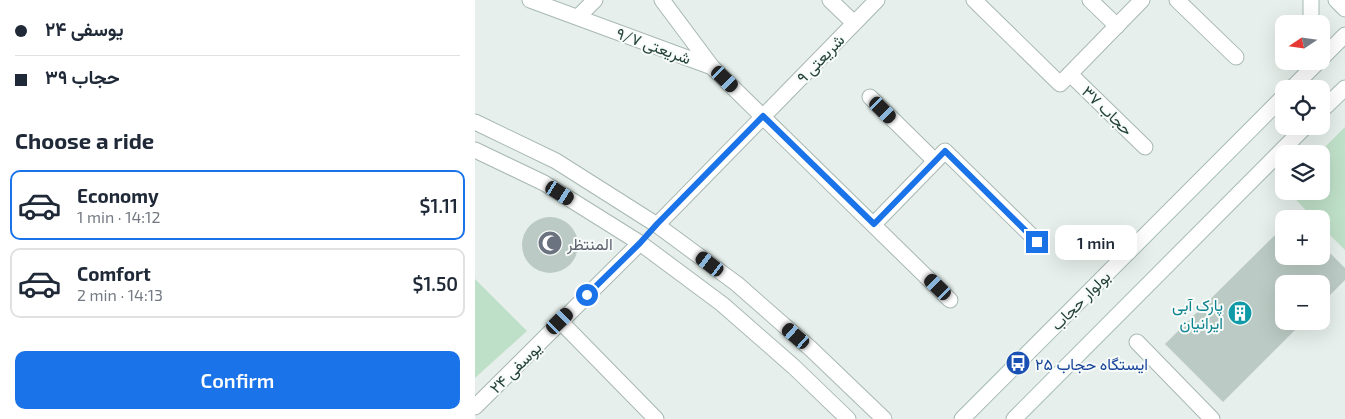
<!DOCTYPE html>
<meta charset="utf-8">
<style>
:root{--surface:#fff;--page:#f6f6f7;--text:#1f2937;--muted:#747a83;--line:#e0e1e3;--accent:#1a73e8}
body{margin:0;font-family:"Exo 2",Vazirmatn,sans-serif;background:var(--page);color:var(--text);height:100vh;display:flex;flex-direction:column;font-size:19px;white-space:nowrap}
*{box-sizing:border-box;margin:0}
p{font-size:16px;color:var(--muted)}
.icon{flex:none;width:28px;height:28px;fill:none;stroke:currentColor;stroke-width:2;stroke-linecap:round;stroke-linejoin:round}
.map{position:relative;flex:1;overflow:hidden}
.panel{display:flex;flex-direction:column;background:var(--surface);width:475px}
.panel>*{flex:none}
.top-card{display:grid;align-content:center;height:110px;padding:0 15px;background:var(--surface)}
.needle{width:32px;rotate:257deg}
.tools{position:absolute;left:800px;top:15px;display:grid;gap:10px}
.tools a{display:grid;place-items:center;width:55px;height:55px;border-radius:10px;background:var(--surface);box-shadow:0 5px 20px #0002;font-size:25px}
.end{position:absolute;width:22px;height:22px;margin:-11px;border:6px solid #1a73e8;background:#fff;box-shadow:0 0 0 2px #fff}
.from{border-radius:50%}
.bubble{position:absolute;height:35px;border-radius:10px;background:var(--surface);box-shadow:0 5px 20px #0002;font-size:16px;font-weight:600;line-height:35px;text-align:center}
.car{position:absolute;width:15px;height:30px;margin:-15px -8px;border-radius:6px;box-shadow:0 0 4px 1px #0007;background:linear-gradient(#222 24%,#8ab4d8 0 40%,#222 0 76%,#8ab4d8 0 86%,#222 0)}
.top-card b{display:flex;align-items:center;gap:18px;height:48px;font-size:19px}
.top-card b+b{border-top:1px solid var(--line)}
.top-card i{width:12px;height:12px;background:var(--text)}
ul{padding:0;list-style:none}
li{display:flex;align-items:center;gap:15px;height:70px;margin:0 10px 8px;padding:0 5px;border:2px solid var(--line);border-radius:10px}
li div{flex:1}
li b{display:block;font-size:19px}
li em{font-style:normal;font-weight:600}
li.current{border-color:var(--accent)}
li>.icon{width:45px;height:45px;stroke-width:1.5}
h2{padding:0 15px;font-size:22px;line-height:60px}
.action{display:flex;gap:10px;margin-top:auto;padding:10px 15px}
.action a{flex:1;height:58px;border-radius:10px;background:var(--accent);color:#fff;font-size:20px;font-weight:600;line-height:58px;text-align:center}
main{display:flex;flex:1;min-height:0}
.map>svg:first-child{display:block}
</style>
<main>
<section class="panel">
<div class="top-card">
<b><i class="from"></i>یوسفی ۲۴</b>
<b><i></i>حجاب ۳۹</b>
</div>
<h2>Choose a ride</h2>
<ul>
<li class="current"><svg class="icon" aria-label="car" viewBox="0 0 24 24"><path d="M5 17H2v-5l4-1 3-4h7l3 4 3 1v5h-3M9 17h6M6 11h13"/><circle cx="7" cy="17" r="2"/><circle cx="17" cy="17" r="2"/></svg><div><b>Economy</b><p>1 min · 14:12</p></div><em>$1.11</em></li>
<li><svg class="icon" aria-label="car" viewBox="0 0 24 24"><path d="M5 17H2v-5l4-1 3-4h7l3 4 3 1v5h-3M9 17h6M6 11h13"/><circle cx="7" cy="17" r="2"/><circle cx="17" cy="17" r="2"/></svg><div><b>Comfort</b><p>2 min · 14:13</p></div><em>$1.50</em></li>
</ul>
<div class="action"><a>Confirm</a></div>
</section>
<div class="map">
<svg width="870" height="419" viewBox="0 0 870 419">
<rect width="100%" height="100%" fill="#e6efeb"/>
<g fill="#bfe0c8">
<polygon points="870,127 870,250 846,226 846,219 839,219 813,191 846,191 846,154 843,154"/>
<polygon points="0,279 52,331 0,378"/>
</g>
<g fill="#bbcac4">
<circle cx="75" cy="245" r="28"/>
<polygon points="809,226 809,256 846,256 846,244 870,268 870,280 846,304 846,284 809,284 809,321 829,321 748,402 690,344"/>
</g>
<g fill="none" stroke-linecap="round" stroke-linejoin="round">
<defs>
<g id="minor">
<polyline points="55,0 237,67 475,300"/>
<polyline points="187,0 237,67"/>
<polyline points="355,0 379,23"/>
<polyline points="499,0 585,84 667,0"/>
<polyline points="615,0 642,26"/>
<polyline points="702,0 761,57"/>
<polyline points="103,17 120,0"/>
<polyline points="595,74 670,147"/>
<polyline points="395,97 460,161"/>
<polyline points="399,224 470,151 563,242"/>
<polyline points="182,225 402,0"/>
<polyline points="85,321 181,419"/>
<polyline points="662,342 737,419"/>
<polyline points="0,407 165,243"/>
</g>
<g id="tertiary">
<polyline points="0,122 81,161 182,225 262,284 336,349 409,419"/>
<polyline points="0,150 69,183 165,243 247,304 319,367 373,419"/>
</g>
<g id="secondary">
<polyline points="861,0 870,9"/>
<polyline points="836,24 836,0"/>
<polyline points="846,59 870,35"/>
<polyline points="816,89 844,61"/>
<polyline points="846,111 870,88"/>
<polyline points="487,419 809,96"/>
<polyline points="539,419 831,126"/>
</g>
</defs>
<use href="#minor" stroke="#a8b8b2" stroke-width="17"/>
<use href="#tertiary" stroke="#a8b8b2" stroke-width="17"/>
<use href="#secondary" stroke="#a4bbb3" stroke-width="17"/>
<use href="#minor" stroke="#fff" stroke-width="15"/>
<use href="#tertiary" stroke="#fff" stroke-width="15"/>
<use href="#secondary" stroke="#fff" stroke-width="15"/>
</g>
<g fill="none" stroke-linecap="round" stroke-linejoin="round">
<polyline stroke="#1a73e8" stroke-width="6" points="112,295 165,243 182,224 288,116 399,224 470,151 562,242"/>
</g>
<defs>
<symbol id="mosque-disc" viewBox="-11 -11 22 22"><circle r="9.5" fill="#6b7280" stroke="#f7fbf9"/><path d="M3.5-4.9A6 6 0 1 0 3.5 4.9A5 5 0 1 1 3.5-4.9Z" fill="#fff"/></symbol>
<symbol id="building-disc" viewBox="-11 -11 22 22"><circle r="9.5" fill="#0f9aa8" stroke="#f7fbf9"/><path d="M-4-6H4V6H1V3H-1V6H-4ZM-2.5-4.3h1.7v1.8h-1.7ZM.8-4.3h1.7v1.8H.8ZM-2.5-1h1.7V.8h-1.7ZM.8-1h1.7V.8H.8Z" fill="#fff"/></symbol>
<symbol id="bus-disc" viewBox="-11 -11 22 22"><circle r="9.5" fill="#1a4fb4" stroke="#f7fbf9"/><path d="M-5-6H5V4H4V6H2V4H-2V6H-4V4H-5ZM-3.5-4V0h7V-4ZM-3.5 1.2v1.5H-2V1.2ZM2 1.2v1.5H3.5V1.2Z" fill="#fff"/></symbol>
</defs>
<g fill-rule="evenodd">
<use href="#mosque-disc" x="61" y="229" width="28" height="28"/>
<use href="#building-disc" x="751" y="299" width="28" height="28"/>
<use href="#bus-disc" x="529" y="349" width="28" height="28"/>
</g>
<g text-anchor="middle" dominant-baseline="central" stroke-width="4" stroke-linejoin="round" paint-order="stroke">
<g font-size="16" fill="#24423a" stroke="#f7fbf9">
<text transform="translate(179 45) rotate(20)">شریعتی ۹/۷</text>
<text transform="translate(345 58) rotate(-46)">شریعتی ۹</text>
<text transform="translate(633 110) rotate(44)">حجاب ۳۷</text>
<text transform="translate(605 300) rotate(-45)">بولوار حجاب</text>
<text transform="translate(40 367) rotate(-45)">یوسفی ۲۴</text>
</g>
<g font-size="16" fill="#5b616d" stroke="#f7fbf9" text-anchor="start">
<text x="92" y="243">المنتظر</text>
</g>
<g font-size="16" fill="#0d838f" stroke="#f7fbf9" text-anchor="end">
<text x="748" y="304">پارک آبی<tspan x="748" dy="18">ایرانیان</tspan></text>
</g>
<g font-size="16" fill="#164399" stroke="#f7fbf9" text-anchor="start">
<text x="560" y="363">ایستگاه حجاب ۲۵</text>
</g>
</g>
</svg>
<div class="tools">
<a><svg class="needle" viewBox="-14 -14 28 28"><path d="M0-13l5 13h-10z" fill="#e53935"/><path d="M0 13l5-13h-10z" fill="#747a83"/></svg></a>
<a><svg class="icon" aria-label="locate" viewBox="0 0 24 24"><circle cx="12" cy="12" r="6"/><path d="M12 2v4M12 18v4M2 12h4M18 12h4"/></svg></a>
<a><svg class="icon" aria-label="layers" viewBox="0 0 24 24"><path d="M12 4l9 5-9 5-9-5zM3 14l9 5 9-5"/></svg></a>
<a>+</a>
<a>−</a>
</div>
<i class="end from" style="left:112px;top:295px"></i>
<i class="end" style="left:562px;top:242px"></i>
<div class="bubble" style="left:580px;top:225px;width:82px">1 min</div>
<i class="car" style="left:250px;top:79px;rotate:134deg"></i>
<i class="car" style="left:408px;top:110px;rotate:135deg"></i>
<i class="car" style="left:85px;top:193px;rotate:122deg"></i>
<i class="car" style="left:235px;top:264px;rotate:307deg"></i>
<i class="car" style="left:463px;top:287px;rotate:314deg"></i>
<i class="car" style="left:85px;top:321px;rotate:46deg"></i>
<i class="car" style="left:321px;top:336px;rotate:311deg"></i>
</div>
</main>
